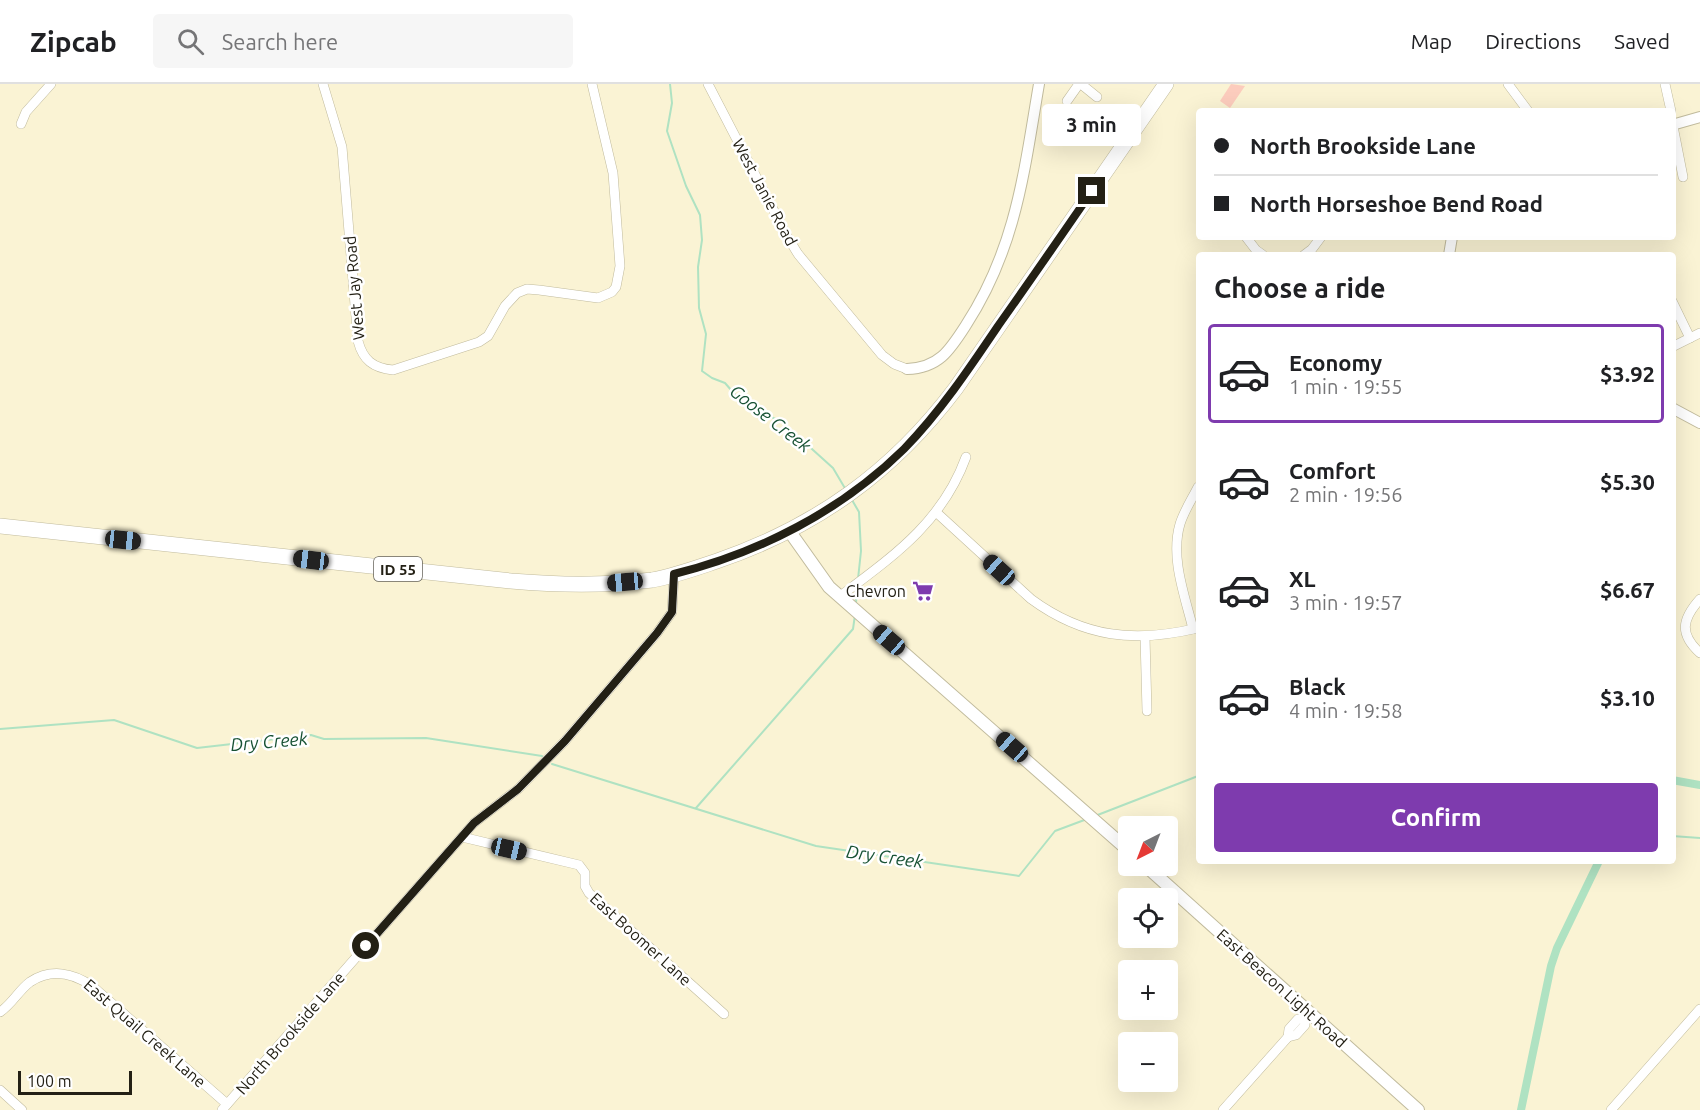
<!DOCTYPE html>
<meta charset="utf-8">
<style>
:root{--surface:#fff;--page:#f6f6f6;--text:#202124;--muted:#757577;--line:#e0e0e0;--accent:#7e3bae}
body{margin:0;font-family:Ubuntu,sans-serif;background:var(--page);color:var(--text);height:100vh;display:flex;flex-direction:column;font-size:22px;white-space:nowrap}
*{box-sizing:border-box;margin:0}
p{font-size:20px;color:var(--muted)}
.icon{flex:none;width:33px;height:33px;fill:none;stroke:currentColor;stroke-width:2;stroke-linecap:round;stroke-linejoin:round}
.map{position:relative;flex:1;overflow:hidden}
.panel{position:absolute;left:1196px;top:168px;width:480px;height:612px;display:flex;flex-direction:column;background:var(--surface);border-radius:6px;box-shadow:0 6px 24px #0002}
.panel>*{flex:none}
.guide{position:absolute;left:1196px;top:24px;width:480px;height:132px;border-radius:6px;box-shadow:0 6px 24px #0002;display:grid;align-content:center;height:132px;padding:0 18px;background:var(--surface)}
.needle{width:39px;rotate:222deg}
.buttons{position:absolute;left:1118px;top:732px;display:grid;gap:12px}
.buttons a{display:grid;place-items:center;width:60px;height:60px;border-radius:6px;background:var(--surface);box-shadow:0 6px 24px #0002;font-size:30px}
.scale{position:absolute;left:18px;bottom:15px;width:114px;box-sizing:border-box;padding-left:6px;border:3px solid #232015;border-top:0;font-size:16px;line-height:21px;white-space:nowrap;color:#232015;-webkit-text-stroke:4px #fff;paint-order:stroke}
.end{position:absolute;width:27px;height:27px;margin:-14px;border:8px solid #232015;background:#fff;box-shadow:0 0 0 3px #fff}
.from{border-radius:50%}
.bubble{position:absolute;height:42px;border-radius:6px;background:var(--surface);box-shadow:0 6px 24px #0002;font-size:20px;font-weight:600;line-height:42px;text-align:center}
.car{position:absolute;width:18px;height:36px;margin:-18px -9px;border-radius:8px;box-shadow:0 0 4px 2px #0007;background:linear-gradient(#222 24%,#8ab4d8 0 40%,#222 0 76%,#8ab4d8 0 86%,#222 0)}
.guide b{display:flex;align-items:center;gap:21px;height:57px;font-size:22px}
.guide b+b{border-top:2px solid var(--line)}
.guide i{width:15px;height:15px;background:var(--text)}
ul{padding:0;list-style:none}
li{display:flex;align-items:center;gap:18px;height:99px;margin:0 12px 9px;padding:0 6px;border:3px solid transparent;border-radius:6px}
li div{flex:1}
li b{display:block;font-size:22px}
li em{font-style:normal;font-weight:600}
li.selected{border-color:var(--accent)}
li>.icon{width:54px;height:54px;stroke-width:1.5}
h2{padding:0 18px;font-size:27px;line-height:72px}
.action{display:flex;gap:12px;margin-top:auto;padding:12px 18px}
.action a{flex:1;height:69px;border-radius:6px;background:var(--accent);color:#fff;font-size:24px;font-weight:600;line-height:69px;text-align:center}
header{display:flex;align-items:center;gap:36px;box-sizing:border-box;height:84px;padding:0 30px;background:var(--surface);border-bottom:2px solid var(--line)}
header strong{font-size:28px}
nav{display:flex;gap:33px;margin-inline-start:auto;font-size:21px}
.search{width:420px;height:54px;background:var(--page);display:flex;align-items:center;gap:15px;box-sizing:border-box;padding:0 21px;border-radius:6px;color:var(--muted);font-size:22px}
.map>svg:first-child{display:block}
</style>
<header>
<strong>Zipcab</strong>
<div class="search"><svg class="icon" aria-label="search" viewBox="0 0 24 24"><circle cx="10" cy="10" r="6"/><path d="M15 15l6 6"/></svg>Search here</div>
<nav><a>Map</a><a>Directions</a><a>Saved</a></nav>
</header>
<div class="map">
<svg width="1700" height="1026" viewBox="0 0 1700 1026">
<rect width="100%" height="100%" fill="#faf3d4"/>
<polygon fill="#fcccbd" points="1231,0 1245,2 1230,24 1220,17"/>
<g fill="none" stroke-linecap="round" stroke-linejoin="round">
<g stroke="#afe2c2" stroke-width="2">
<polyline points="670,0 672,19 667,47 686,102 700,131 702,156 698,183 699,224 706,250 702,287 712,294 725,299 738,314 756,326 782,338 833,384 846,406"/>
<polyline points="852,416 859,428 861,467 858,495"/>
<polyline points="856,519 857,504"/>
<polyline points="0,645 114,636 197,664 311,651 324,655 426,654 542,672"/>
<polyline points="552,680 816,762 1019,792 1055,747 1087,735"/>
<polyline points="696,724 853,545 855,531"/>
<polyline points="1095,732 1198,692"/>
<polyline points="1672,752 1700,754"/>
</g>
<g stroke="#afe2c2" stroke-width="8">
<polyline points="1672,696 1700,701"/>
<polyline points="1521,1026 1551,882 1557,864 1599,777"/>
</g>
<defs>
<g id="minor">
<path d="M323,0l19,63 16,194c5,19 15,27 35,29l86,-28 9,-6 17,-30 12,-13 10,-4 12,1 59,8 14,-6 4,-5 4,-21 -7,-93 -21,-89"/>
<polyline points="708,0 787,152 798,170 882,271 894,280 907,285"/>
<polyline points="1081,0 1097,13"/>
<polyline points="1508,0 1528,27"/>
<polyline points="1665,0 1671,27"/>
<polyline points="1067,17 1079,0"/>
<polyline points="1672,37 1683,93"/>
<polyline points="21,40 26,28 51,0"/>
<polyline points="1246,153 1256,166 1263,171"/>
<polyline points="1304,171 1312,165 1321,153"/>
<polyline points="1672,217 1690,254"/>
<polyline points="1672,263 1700,249"/>
<path d="M937,429l94,86c53,39 104,44 167,29"/>
<path d="M839,513c53,-40 103,-74 127,-140"/>
<path d="M1700,515c-18,20 -21,35 0,54"/>
<path d="M1193,545c-8,-33 -23,-71 -13,-105 4,-13 12,-25 18,-37"/>
<polyline points="1145,553 1147,627"/>
<polyline points="462,753 579,781 585,789 585,802 589,809 724,930"/>
<path d="M0,928c12,-8 19,-22 30,-30 21,-14 43,-9 62,4l135,118"/>
<polyline points="1304,935 1305,941 1296,951 1288,953 1289,945 1298,935 1304,935 1309,928"/>
<polyline points="0,1006 22,1026"/>
<polyline points="222,1026 474,739 518,705 565,657 657,549 672,528 674,490"/>
<polyline points="1223,1026 1288,953"/>
<polyline points="1611,1026 1700,925"/>
</g>
<g id="tertiary">
<polyline points="1672,41 1700,33"/>
<polyline points="1449,171 1452,153"/>
<path d="M907,285c32,-1 43,-19 59,-44 50,-77 58,-153 73,-241"/>
<polyline points="1672,324 1700,339"/>
</g>
<g id="secondary">
<polyline points="790,448 829,503 1128,766"/>
<polyline points="1146,782 1418,1026"/>
</g>
<path id="trunk" d="M0,442l511,55c47,4 94,5 141,-1 22,-4 44,-12 65,-19 99,-34 176,-89 239,-173l210,-304"/>
</defs>
<use href="#minor" stroke="#c1bb9d" stroke-width="10"/>
<use href="#tertiary" stroke="#c1bb9d" stroke-width="12"/>
<use href="#secondary" stroke="#c1bb9d" stroke-width="14"/>
<use href="#trunk" stroke="#c1bb9d" stroke-width="16"/>
<use href="#minor" stroke="#fff" stroke-width="9"/>
<use href="#tertiary" stroke="#fff" stroke-width="10"/>
<use href="#secondary" stroke="#fff" stroke-width="12"/>
<use href="#trunk" stroke="#fff" stroke-width="15"/>
</g>
<g fill="none" stroke-linecap="round" stroke-linejoin="round">
<path stroke="#232015" stroke-width="8" d="M366,862l108,-123 44,-34 47,-48 92,-108 15,-21 2,-38c85,-21 167,-63 230,-125 36,-37 65,-80 94,-123 32,-45 63,-90 94,-135"/>
</g>
<defs>
<symbol id="supermarket-bare" viewBox="-9 -9 18 18"><path d="M-6-5.5h2.5l.6 2H6L4.5 2H-2.5L-4.4-4H-6ZM-1.5 3.2a1.3 1.3 0 1 0 .1 0ZM3 3.2a1.3 1.3 0 1 0 .1 0Z" fill="#7e3bae" stroke="#fff" stroke-width="2.5" paint-order="stroke"/></symbol>
</defs>
<g fill-rule="evenodd">
<use href="#supermarket-bare" x="908" y="492" width="30" height="30"/>
</g>
<g text-anchor="middle" dominant-baseline="central" stroke-width="5" stroke-linejoin="round" paint-order="stroke">
<rect fill="#fff" stroke="#65635b" stroke-width="1.5" x="374" y="473" width="48" height="24" rx="4.5"/>
<g font-size="15" font-weight="bold" fill="#232015">
<text x="398" y="485">ID 55</text>
</g>
<g font-size="16" fill="#232015" stroke="#fff">
<text transform="translate(765 108) rotate(62)">West Janie Road</text>
<text transform="translate(354 204) rotate(-95)">West Jay Road</text>
<text transform="translate(641 855) rotate(42)">East Boomer Lane</text>
<text transform="translate(1282 904) rotate(42)">East Beacon Light Road</text>
<text transform="translate(145 949) rotate(41)">East Quail Creek Lane</text>
<text transform="translate(290 949) rotate(-49)">North Brookside Lane</text>
</g>
<g font-size="16" fill="#232015" stroke="#fff" text-anchor="end">
<text x="906" y="507">Chevron</text>
</g>
<g font-size="18" font-style="italic" fill="#185234" stroke="#fff">
<text transform="translate(771 334) rotate(38)">Goose Creek</text>
<text transform="translate(269 657) rotate(-5)">Dry Creek</text>
<text transform="translate(885 772) rotate(8)">Dry Creek</text>
</g>
</g>
</svg>
<div class="buttons">
<a><svg class="needle" viewBox="-14 -14 28 28"><path d="M0-13l5 13h-10z" fill="#e53935"/><path d="M0 13l5-13h-10z" fill="#757577"/></svg></a>
<a><svg class="icon" aria-label="locate" viewBox="0 0 24 24"><circle cx="12" cy="12" r="6"/><path d="M12 2v4M12 18v4M2 12h4M18 12h4"/></svg></a>
<a>+</a>
<a>−</a>
</div>
<div class="scale">100 m</div>
<i class="end from" style="left:366px;top:862px"></i>
<i class="end" style="left:1092px;top:107px"></i>
<div class="bubble" style="left:1042px;top:20px;width:99px">3 min</div>
<i class="car" style="left:123px;top:456px;rotate:96deg"></i>
<i class="car" style="left:311px;top:476px;rotate:277deg"></i>
<i class="car" style="left:999px;top:486px;rotate:312deg"></i>
<i class="car" style="left:625px;top:498px;rotate:265deg"></i>
<i class="car" style="left:889px;top:556px;rotate:311deg"></i>
<i class="car" style="left:1012px;top:663px;rotate:311deg"></i>
<i class="car" style="left:509px;top:765px;rotate:103deg"></i>
<div class="guide">
<b><i class="from"></i>North Brookside Lane</b>
<b><i></i>North Horseshoe Bend Road</b>
</div>
<section class="panel">
<h2>Choose a ride</h2>
<ul>
<li class="selected"><svg class="icon" aria-label="car" viewBox="0 0 24 24"><path d="M5 17H2v-5l4-1 3-4h7l3 4 3 1v5h-3M9 17h6M6 11h13"/><circle cx="7" cy="17" r="2"/><circle cx="17" cy="17" r="2"/></svg><div><b>Economy</b><p>1 min · 19:55</p></div><em>$3.92</em></li>
<li><svg class="icon" aria-label="car" viewBox="0 0 24 24"><path d="M5 17H2v-5l4-1 3-4h7l3 4 3 1v5h-3M9 17h6M6 11h13"/><circle cx="7" cy="17" r="2"/><circle cx="17" cy="17" r="2"/></svg><div><b>Comfort</b><p>2 min · 19:56</p></div><em>$5.30</em></li>
<li><svg class="icon" aria-label="car" viewBox="0 0 24 24"><path d="M5 17H2v-5l4-1 3-4h7l3 4 3 1v5h-3M9 17h6M6 11h13"/><circle cx="7" cy="17" r="2"/><circle cx="17" cy="17" r="2"/></svg><div><b>XL</b><p>3 min · 19:57</p></div><em>$6.67</em></li>
<li><svg class="icon" aria-label="car" viewBox="0 0 24 24"><path d="M5 17H2v-5l4-1 3-4h7l3 4 3 1v5h-3M9 17h6M6 11h13"/><circle cx="7" cy="17" r="2"/><circle cx="17" cy="17" r="2"/></svg><div><b>Black</b><p>4 min · 19:58</p></div><em>$3.10</em></li>
</ul>
<div class="action"><a>Confirm</a></div>
</section>
</div>
